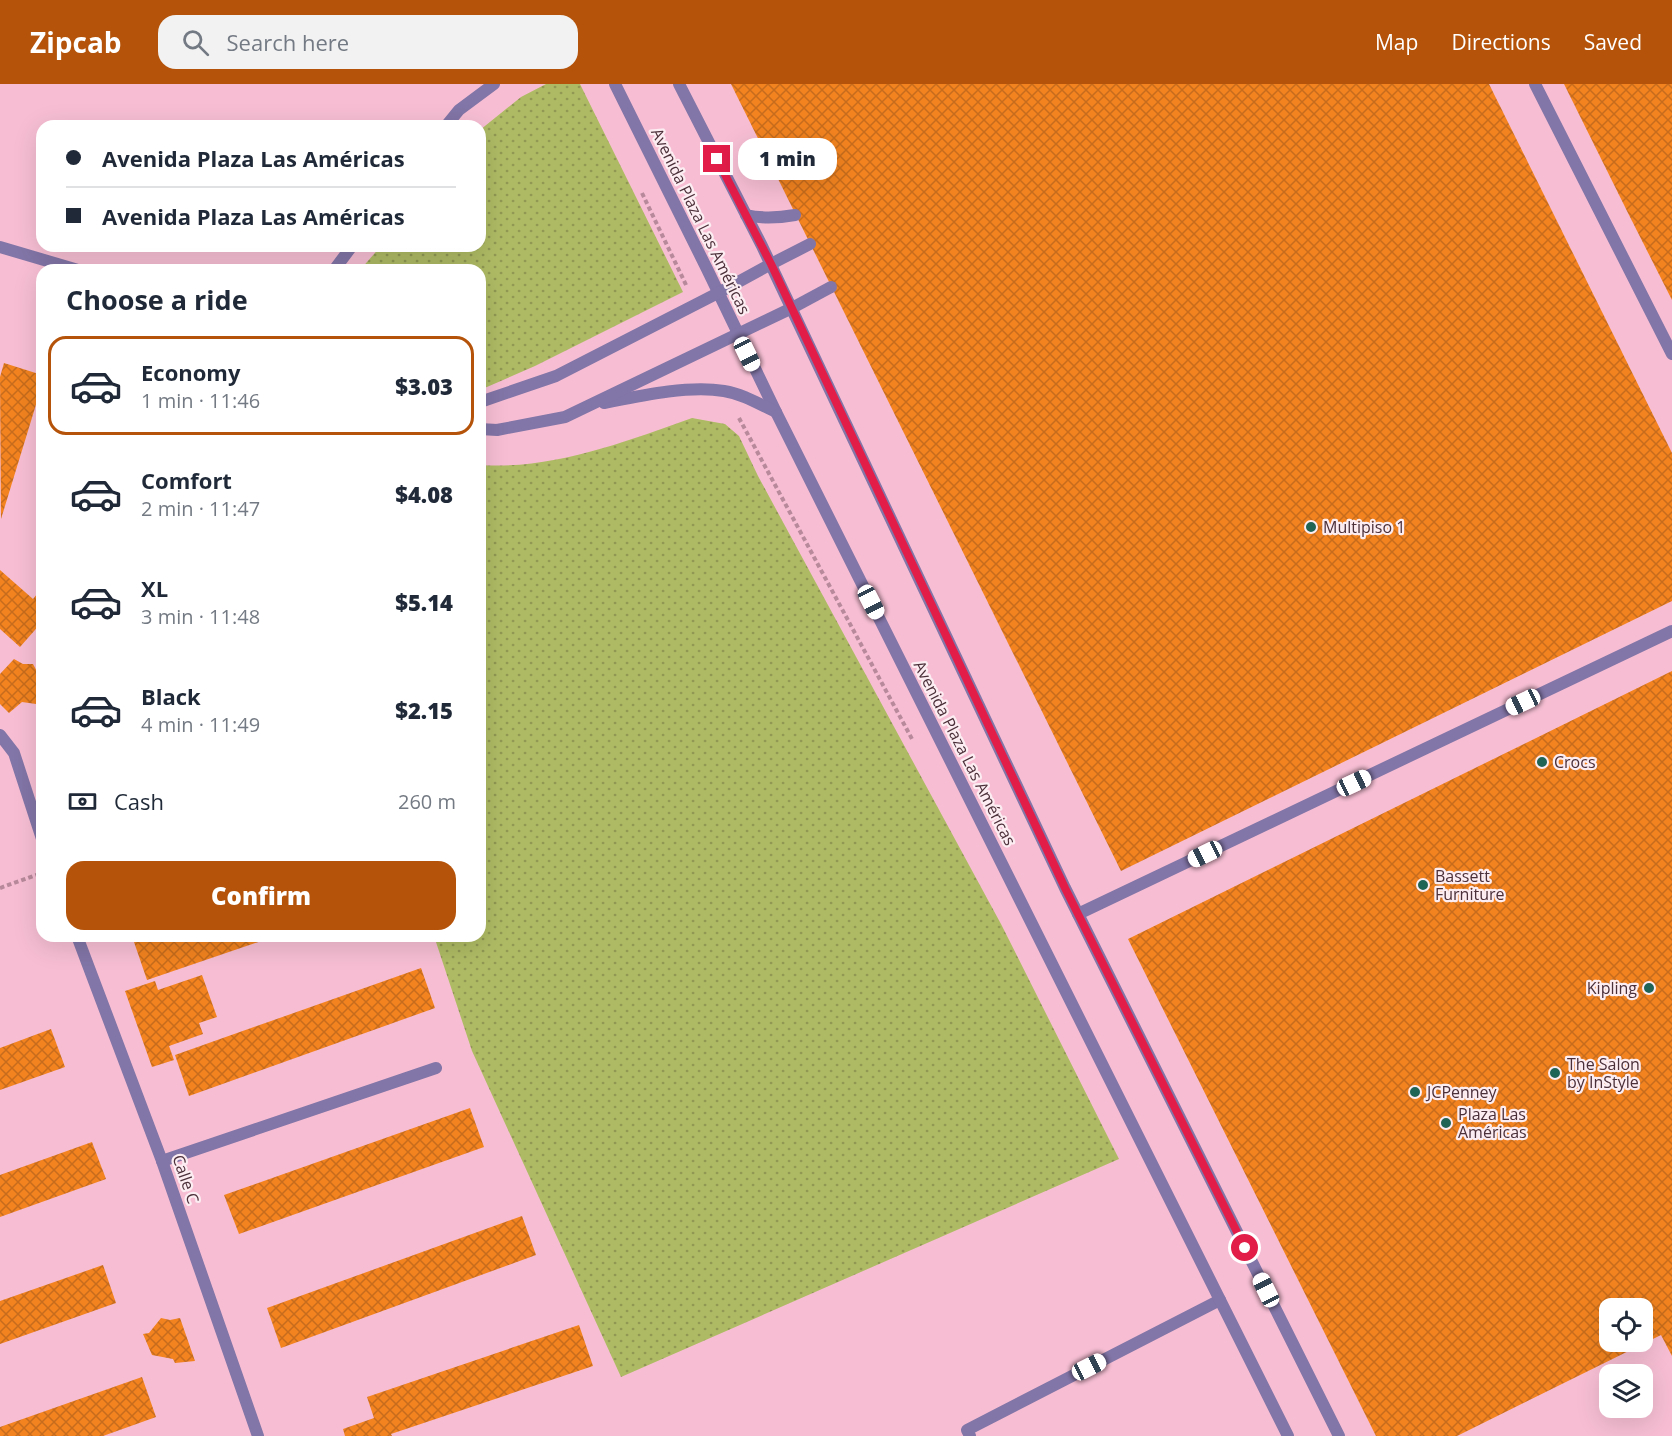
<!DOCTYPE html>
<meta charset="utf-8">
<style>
:root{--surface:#fff;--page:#f2f2f3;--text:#1f2937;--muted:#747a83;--line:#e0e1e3;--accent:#b45309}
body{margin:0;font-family:"Open Sans",sans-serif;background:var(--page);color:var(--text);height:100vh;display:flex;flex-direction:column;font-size:22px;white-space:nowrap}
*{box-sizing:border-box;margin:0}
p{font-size:20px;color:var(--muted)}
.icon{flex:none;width:33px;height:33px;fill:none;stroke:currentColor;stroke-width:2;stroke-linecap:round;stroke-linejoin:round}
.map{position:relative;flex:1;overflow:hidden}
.sheet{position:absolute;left:36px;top:180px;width:450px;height:678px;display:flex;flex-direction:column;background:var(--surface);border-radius:18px;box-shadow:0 6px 24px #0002}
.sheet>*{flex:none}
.top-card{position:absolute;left:36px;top:36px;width:450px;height:132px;border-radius:18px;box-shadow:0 6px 24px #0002;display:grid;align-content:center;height:132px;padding:0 30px;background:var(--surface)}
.buttons{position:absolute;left:1599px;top:1214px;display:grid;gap:12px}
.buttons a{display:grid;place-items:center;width:54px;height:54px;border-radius:12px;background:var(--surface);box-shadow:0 6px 24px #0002;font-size:30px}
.end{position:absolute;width:27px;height:27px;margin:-14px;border:8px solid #e11d48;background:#fff;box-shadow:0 0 0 3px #fff}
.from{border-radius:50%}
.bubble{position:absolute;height:42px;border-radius:18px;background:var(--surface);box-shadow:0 6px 24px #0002;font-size:20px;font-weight:800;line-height:42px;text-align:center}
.car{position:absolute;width:18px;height:36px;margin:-18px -9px;border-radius:8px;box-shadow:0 0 4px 2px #0007;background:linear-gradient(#fff 24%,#345 0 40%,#fff 0 76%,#345 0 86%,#fff 0)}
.top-card b{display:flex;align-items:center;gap:21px;height:57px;font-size:22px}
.top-card b+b{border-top:2px solid var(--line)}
.top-card i{width:15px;height:15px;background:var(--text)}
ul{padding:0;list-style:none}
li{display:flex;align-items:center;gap:18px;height:99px;margin:0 12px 9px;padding:0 18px;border:3px solid transparent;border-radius:18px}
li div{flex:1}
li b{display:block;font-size:22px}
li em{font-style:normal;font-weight:800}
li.selected{border-color:var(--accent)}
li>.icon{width:54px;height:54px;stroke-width:1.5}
h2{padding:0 30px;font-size:27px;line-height:72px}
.pay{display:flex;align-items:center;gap:15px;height:66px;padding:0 30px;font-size:22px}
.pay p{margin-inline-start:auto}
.button{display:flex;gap:12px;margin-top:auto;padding:12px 30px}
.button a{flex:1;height:69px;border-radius:18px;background:var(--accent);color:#fff;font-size:24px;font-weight:800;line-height:69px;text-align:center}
header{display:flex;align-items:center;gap:36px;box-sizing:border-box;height:84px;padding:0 30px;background:var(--accent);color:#fff}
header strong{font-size:28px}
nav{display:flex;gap:33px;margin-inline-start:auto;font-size:21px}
.search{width:420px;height:54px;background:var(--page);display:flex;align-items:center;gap:15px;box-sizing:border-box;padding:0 21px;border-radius:18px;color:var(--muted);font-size:22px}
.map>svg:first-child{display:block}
</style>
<header>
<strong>Zipcab</strong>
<div class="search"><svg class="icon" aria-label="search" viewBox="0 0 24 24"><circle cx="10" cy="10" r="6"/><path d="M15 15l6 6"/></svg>Search here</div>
<nav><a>Map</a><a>Directions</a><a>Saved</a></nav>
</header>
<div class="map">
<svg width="1672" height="1352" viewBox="0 0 1672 1352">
<defs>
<pattern id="grass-dots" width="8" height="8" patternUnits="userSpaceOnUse" patternTransform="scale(1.5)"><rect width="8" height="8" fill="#afbb64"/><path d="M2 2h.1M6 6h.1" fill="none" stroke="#909853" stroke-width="1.8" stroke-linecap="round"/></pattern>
<pattern id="building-cross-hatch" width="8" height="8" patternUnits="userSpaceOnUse" patternTransform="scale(1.5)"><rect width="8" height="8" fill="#f2831f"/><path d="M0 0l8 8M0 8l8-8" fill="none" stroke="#c66c1c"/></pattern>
</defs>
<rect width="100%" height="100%" fill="#f7bed3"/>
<g fill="url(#grass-dots)">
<polygon points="546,0 580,0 683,208 535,282 480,306 480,186 360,186 381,162 480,162 480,46 521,13"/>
<path d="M692,334l33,6 14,12 19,40 243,448 118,235 -498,218 -149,-326 -38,-115h46v-471c73,5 144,-23 212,-47z"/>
</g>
<g fill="url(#building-cross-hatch)" fill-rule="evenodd">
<polygon points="731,0 1489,0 1672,369 1672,517 1121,787"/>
<polygon points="1564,0 1672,0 1672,216 1629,131"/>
<polygon points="4,279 42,291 42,301 1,435 0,293"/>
<polygon points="0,486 33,515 42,504 42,538 20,563 0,545"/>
<polygon points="14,575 23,580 33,580 42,597 42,617 36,620 22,618 9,629 0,620 0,590"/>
<path d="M1672,587v685l-11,-21 -204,101h-81l-248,-497zM1610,1224h32v33h-32z"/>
<polygon points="153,852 276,852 147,896 134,858"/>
<polygon points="421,884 435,924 189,1012 175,971"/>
<polygon points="202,891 217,933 199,939 203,950 169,962 174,976 152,983 125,907 155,897 158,906"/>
<polygon points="51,945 65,983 0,1006 0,964"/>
<polygon points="470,1024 484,1063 239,1150 224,1111"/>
<polygon points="92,1058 106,1095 0,1133 0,1091"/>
<polygon points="522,1132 536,1171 281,1264 267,1224"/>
<polygon points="103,1181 116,1219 0,1260 0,1217"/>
<polygon points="161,1234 170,1236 180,1234 195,1277 175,1279 173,1275 152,1271 143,1250 149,1249"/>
<polygon points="579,1241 593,1282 391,1350 392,1352 345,1352 343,1345 374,1334 367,1313"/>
<polygon points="142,1293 156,1333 103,1352 0,1352 0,1343"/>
</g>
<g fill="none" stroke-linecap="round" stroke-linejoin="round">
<g stroke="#b7899a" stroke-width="4" stroke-dasharray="4.5 3" stroke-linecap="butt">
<polyline points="642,109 687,203"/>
<polyline points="739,334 912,655"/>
<polyline points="0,804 42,789"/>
</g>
<g stroke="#8275a7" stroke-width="12">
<polyline points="1535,0 1672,270"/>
<polyline points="446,42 459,26 494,0"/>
<path d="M746,131c17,4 32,3 49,0"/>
<polyline points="771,180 810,160"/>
<polyline points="334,186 352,162"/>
<polyline points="792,224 831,203"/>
<polyline points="1078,830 1672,547"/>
<polyline points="162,1077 436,984"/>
<polyline points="970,1352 967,1346 1220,1216"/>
</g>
<g stroke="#8275a7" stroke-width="12">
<polyline points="615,0 707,185 776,328 1288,1352"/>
<polyline points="679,0 762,162 1065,804 1339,1352"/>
<polyline points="0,163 78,186"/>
<polyline points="480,318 556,292 718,209 771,180"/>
<path d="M604,319c35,-7 84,-18 120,-12 19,3 35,13 52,21"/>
<polyline points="480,345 497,346 565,333 792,224"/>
<polyline points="0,651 14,669 42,755"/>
<polyline points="77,852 162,1077 258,1352"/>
</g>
</g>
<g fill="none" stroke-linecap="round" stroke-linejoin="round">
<polyline stroke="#e11d48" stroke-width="8" points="717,75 771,180 1065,804 1245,1164"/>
</g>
<g fill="#1f6455" stroke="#fcedf2" stroke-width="2">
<circle cx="1311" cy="443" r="6"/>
<circle cx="1542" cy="678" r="6"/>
<circle cx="1423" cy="801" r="6"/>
<circle cx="1649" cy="904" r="6"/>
<circle cx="1555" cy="989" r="6"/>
<circle cx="1415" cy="1008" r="6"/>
<circle cx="1446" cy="1039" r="6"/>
</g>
<g text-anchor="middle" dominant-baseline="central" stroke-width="4.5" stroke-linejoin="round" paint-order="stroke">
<g font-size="16" fill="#4b2f39" stroke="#fcedf2">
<text transform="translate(701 137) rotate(64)">Avenida Plaza Las Américas</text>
<text transform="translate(965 669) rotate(63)">Avenida Plaza Las Américas</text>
<text transform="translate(186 1095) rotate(71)">Calle C</text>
</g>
<g font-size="16" fill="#4b2f39" stroke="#fcedf2" text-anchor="start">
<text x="1323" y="443">Multipiso 1</text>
<text x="1554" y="678">Crocs</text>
<text x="1435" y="792">Bassett<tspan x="1435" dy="18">Furniture</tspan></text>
<text x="1637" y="904" text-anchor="end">Kipling</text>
<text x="1567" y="980">The Salon<tspan x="1567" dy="18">by InStyle</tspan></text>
<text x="1427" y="1008">JCPenney</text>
<text x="1458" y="1030">Plaza Las<tspan x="1458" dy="18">Américas</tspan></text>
</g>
</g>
</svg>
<div class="buttons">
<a><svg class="icon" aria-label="locate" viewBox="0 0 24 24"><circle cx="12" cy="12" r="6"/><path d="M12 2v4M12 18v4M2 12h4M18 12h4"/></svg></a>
<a><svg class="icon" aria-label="layers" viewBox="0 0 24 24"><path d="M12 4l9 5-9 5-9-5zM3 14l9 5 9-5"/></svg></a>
</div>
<i class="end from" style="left:1245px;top:1164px"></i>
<i class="end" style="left:717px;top:75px"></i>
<div class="bubble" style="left:738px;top:54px;width:99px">1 min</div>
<i class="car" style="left:747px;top:270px;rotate:154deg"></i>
<i class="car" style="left:871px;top:518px;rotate:153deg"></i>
<i class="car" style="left:1523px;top:618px;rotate:245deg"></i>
<i class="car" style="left:1354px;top:699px;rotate:65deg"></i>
<i class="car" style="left:1205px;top:770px;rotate:244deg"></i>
<i class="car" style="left:1266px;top:1206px;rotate:334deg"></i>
<i class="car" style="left:1089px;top:1283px;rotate:63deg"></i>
<div class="top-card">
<b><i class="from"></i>Avenida Plaza Las Américas</b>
<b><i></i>Avenida Plaza Las Américas</b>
</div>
<section class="sheet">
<h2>Choose a ride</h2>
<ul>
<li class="selected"><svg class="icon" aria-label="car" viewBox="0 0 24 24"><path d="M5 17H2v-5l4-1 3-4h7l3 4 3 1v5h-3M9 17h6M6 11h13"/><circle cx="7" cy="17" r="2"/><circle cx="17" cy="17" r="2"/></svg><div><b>Economy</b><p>1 min · 11:46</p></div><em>$3.03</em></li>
<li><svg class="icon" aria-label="car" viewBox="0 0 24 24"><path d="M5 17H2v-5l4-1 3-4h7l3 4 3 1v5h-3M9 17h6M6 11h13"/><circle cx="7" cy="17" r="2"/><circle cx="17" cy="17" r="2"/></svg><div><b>Comfort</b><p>2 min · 11:47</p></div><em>$4.08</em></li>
<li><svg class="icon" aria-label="car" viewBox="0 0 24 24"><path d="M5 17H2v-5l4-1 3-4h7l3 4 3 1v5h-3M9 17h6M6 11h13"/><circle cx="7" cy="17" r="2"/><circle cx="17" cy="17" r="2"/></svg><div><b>XL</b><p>3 min · 11:48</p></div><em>$5.14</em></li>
<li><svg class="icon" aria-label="car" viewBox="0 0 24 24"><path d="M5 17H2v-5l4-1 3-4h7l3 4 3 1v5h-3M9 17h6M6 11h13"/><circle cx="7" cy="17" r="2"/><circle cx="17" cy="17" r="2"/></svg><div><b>Black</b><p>4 min · 11:49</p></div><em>$2.15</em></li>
</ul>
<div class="pay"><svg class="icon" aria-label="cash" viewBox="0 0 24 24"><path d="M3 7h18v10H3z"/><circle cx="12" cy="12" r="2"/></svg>Cash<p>260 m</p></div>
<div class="button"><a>Confirm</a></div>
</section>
</div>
